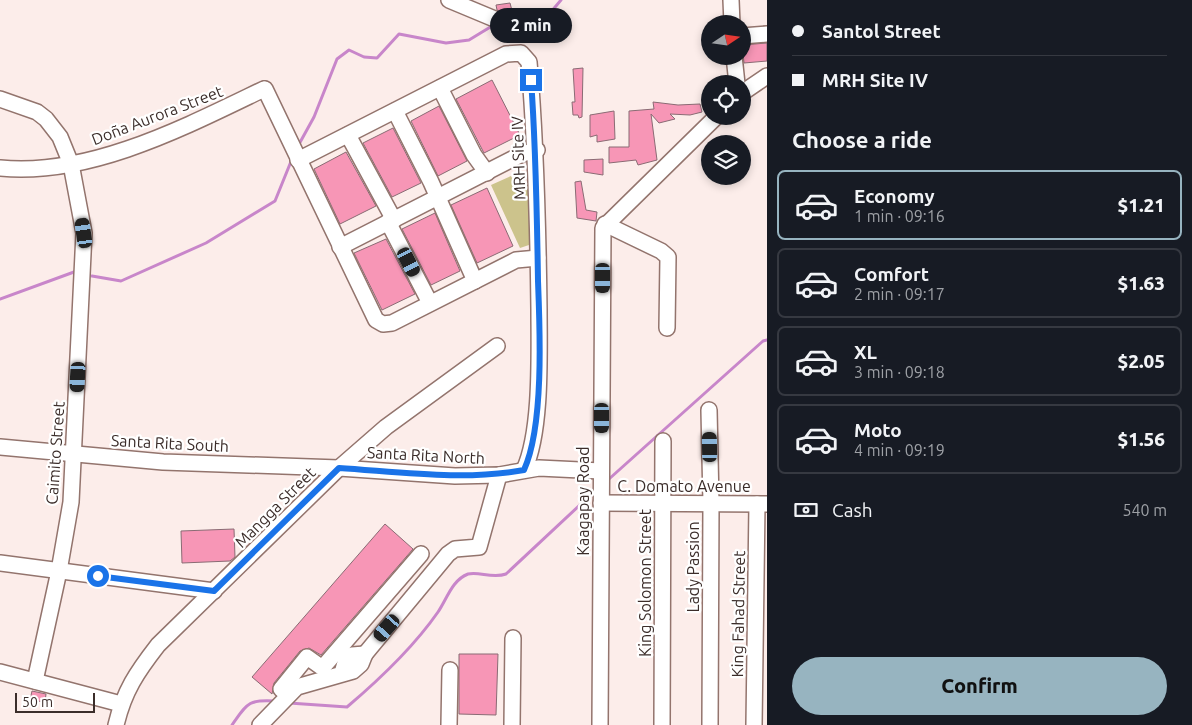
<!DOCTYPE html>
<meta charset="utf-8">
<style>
:root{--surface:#171b24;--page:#242831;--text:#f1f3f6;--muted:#9ea1a6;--line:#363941;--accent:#97b4c0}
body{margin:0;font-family:Ubuntu,sans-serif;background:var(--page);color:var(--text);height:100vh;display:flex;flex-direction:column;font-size:19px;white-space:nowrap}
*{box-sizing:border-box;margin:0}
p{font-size:16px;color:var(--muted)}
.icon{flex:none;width:28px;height:28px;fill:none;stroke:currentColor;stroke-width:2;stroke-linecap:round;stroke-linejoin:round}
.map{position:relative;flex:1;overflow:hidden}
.panel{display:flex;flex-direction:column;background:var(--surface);width:425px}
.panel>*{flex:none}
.hud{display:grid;align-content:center;height:110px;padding:0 25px;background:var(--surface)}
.needle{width:32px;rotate:77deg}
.controls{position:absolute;left:701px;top:15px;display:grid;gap:10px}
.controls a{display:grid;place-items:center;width:50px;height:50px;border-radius:50%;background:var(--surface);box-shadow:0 2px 8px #0003;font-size:25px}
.scale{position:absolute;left:15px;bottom:12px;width:80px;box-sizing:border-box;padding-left:5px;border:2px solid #3b2d2a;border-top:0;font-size:14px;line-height:18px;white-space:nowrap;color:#3b2d2a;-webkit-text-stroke:4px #fff;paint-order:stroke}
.end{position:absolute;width:22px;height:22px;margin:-11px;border:6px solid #1a73e8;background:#fff;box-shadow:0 0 0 2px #fff}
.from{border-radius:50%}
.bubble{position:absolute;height:35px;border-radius:18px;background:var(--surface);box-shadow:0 2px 8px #0003;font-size:16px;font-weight:800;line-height:35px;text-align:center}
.car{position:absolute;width:15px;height:30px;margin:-15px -8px;border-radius:6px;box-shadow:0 0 4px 1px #0007;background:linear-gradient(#222 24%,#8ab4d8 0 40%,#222 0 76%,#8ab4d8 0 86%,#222 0)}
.hud b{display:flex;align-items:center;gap:18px;height:48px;font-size:19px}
.hud b+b{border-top:1px solid var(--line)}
.hud i{width:12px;height:12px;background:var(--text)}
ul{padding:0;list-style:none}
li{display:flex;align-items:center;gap:15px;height:70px;margin:0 10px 8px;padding:0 15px;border:2px solid var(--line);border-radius:8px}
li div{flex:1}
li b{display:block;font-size:19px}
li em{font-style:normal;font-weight:800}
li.current{border-color:var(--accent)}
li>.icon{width:45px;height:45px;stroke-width:1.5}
h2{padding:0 25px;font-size:22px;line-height:60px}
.pay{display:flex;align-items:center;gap:12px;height:55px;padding:0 25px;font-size:19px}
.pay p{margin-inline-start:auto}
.action{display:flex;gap:10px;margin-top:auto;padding:10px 25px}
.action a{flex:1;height:58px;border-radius:30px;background:var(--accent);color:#111;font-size:20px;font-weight:800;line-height:58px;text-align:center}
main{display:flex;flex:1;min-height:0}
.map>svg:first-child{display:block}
</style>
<main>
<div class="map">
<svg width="767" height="725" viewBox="0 0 767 725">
<rect width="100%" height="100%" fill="#fcedea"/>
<polygon fill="#ccc38c" points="511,176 517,188 533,183 535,243 520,248 491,185"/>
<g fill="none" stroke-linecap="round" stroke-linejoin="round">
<g stroke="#c886ca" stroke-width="3">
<polyline points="298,146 314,117 337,59 349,50 364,57 377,58 399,34 446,43 469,40 492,26 516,32 535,31 561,0"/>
<polyline points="92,276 121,281 206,243 275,201 292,159"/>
<polyline points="0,299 74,272"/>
<polyline points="609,479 763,341 767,340"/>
<path d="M289,703l58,4c33,-28 66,-59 91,-95 9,-13 14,-32 30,-38 11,-3 24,5 38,0l91,-85"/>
<path d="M232,725c15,-21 16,-26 43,-24"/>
</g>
</g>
<g fill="#f796b6" stroke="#8a6b74">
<polygon points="510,3 515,22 505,24 505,15 497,10 496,5"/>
<polygon points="767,43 767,61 744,63 742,45"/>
<polygon points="583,68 582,117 579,118 578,115 573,115 572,102 575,102 573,69"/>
<polygon points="492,80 520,135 484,153 456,99"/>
<polygon points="653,102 678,105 700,104 702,112 690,115 670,114 675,119 659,123 651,114 657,160 638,165 636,160 609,163 609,147 629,147 629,111 654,109"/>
<polygon points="439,106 467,161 438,176 411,121"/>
<polygon points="614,111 615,139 597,142 597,135 590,137 590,115"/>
<polygon points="393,128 421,183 392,197 363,143"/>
<polygon points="346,152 376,206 340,224 314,169"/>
<polygon points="603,159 603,175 584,172 584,160"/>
<polygon points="581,181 586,210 597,212 596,221 577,218 575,182"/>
<polygon points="487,188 513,246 477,263 451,205"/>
<polygon points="435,213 460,271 431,285 402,229"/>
<polygon points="386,239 415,294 382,310 354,253"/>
<polygon points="385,524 413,549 321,655 309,648 300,651 274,683 272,694 252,677"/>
<polygon points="234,529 235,557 230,561 182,563 181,531"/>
<polygon points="459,654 498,654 496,715 459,714"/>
<polygon points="32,691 46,694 45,702 30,700"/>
</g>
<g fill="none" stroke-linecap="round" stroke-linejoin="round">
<defs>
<g id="minor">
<polyline points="449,0 497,20"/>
<polyline points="731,0 732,24"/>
<polyline points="742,36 767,34"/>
<polyline points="734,56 737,84"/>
<polyline points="440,88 474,155 487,173"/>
<polyline points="265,89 376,320 383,324 392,323 516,260 538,258"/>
<polyline points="742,93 767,76"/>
<polyline points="0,99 37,112 46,119 60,137 71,164 84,233 71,502 59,571 35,681"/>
<polyline points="395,111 431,182 475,281"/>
<polyline points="348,135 394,220"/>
<path d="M298,160l208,-106 15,-1 8,9c7,82 9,164 10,247 0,44 3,122 -15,161"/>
<path d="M0,168c89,9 185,-41 264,-79"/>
<polyline points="388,222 430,303"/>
<polyline points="605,224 661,251 668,257 667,328"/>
<polyline points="340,247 522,154 537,150"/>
<polyline points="709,410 711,503 710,725"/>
<polyline points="0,447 163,462 339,468 455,476 499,475 539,468 601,471"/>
<polyline points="601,503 766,504"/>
<polyline points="0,563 214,591"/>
<polyline points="365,654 448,554 455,549 479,547 499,475"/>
<polyline points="0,672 121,704"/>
<polyline points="287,695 281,689 307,657 321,667 324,666 421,554"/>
<path d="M116,725c8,-34 21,-53 42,-80l181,-177 47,-41 111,-81"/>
<polyline points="260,725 297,687 353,671 361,664 365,654 352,655 345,663 342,673"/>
<polyline points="449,725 450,670"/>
<polyline points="512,725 513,638"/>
<polyline points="600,725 603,228 717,116"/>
<polyline points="662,725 663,441"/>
<polyline points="754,725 757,504"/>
</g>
</defs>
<use href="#minor" stroke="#93746d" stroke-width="18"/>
<use href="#minor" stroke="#fff" stroke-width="15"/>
</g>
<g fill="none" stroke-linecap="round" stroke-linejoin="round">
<path stroke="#1a73e8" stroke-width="6" d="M98,576l116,15 125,-123c62,4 124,13 185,2 20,-44 16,-139 14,-189 -1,-67 -2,-134 -7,-201"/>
</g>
<g text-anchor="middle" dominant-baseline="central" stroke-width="4.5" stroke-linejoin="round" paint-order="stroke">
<g font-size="16" fill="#3b2d2a" stroke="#fff">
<text transform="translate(157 115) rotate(-21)">Doña Aurora Street</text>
<text transform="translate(518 158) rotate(-92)">MRH Site IV</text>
<text transform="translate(170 443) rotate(3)">Santa Rita South</text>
<text transform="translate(55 453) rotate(-86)">Caimito Street</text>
<text transform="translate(426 455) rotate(3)">Santa Rita North</text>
<text x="684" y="486">C. Domato Avenue</text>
<text transform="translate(583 501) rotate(-90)">Kaagapay Road</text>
<text transform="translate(275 507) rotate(-45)">Mangga Street</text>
<text transform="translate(693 567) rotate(-90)">Lady Passion</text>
<text transform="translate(645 583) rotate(-90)">King Solomon Street</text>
<text transform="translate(738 614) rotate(-89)">King Fahad Street</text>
</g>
</g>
</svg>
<div class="controls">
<a><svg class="needle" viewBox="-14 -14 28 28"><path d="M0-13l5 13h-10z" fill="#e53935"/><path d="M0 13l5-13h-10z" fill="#9ea1a6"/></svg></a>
<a><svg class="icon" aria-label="locate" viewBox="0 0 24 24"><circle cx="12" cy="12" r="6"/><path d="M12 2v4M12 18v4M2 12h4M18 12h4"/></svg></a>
<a><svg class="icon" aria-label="layers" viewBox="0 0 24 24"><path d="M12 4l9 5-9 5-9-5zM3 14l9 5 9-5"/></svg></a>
</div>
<div class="scale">50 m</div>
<i class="end from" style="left:98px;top:576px"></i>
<i class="end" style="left:531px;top:80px"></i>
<div class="bubble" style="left:490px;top:8px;width:82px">2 min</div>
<i class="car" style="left:84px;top:233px;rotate:352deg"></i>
<i class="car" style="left:409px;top:262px;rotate:153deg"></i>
<i class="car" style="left:603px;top:278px;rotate:180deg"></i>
<i class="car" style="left:78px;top:377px;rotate:183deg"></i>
<i class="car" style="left:602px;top:418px;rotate:180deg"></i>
<i class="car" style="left:710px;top:447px;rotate:359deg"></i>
<i class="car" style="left:387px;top:628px;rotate:221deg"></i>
</div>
<section class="panel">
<div class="hud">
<b><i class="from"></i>Santol Street</b>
<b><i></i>MRH Site IV</b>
</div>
<h2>Choose a ride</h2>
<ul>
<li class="current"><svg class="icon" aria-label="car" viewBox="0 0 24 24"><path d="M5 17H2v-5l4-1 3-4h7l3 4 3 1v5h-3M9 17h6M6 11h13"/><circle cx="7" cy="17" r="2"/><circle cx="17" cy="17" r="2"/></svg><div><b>Economy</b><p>1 min · 09:16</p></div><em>$1.21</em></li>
<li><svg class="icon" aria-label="car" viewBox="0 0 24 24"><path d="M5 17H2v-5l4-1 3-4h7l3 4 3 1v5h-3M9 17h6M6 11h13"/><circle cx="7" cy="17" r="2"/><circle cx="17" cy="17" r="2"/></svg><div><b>Comfort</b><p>2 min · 09:17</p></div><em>$1.63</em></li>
<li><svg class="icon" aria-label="car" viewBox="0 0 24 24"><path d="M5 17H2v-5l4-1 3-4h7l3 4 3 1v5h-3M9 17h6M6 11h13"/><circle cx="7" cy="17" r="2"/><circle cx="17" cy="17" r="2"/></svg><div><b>XL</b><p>3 min · 09:18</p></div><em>$2.05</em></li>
<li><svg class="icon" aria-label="car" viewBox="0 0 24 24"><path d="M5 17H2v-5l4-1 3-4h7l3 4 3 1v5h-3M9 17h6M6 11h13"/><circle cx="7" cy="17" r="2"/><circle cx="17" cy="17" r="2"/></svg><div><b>Moto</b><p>4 min · 09:19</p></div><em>$1.56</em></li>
</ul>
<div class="pay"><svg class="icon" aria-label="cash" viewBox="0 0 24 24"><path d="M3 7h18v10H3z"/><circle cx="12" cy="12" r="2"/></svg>Cash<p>540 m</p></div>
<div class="action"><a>Confirm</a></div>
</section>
</main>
